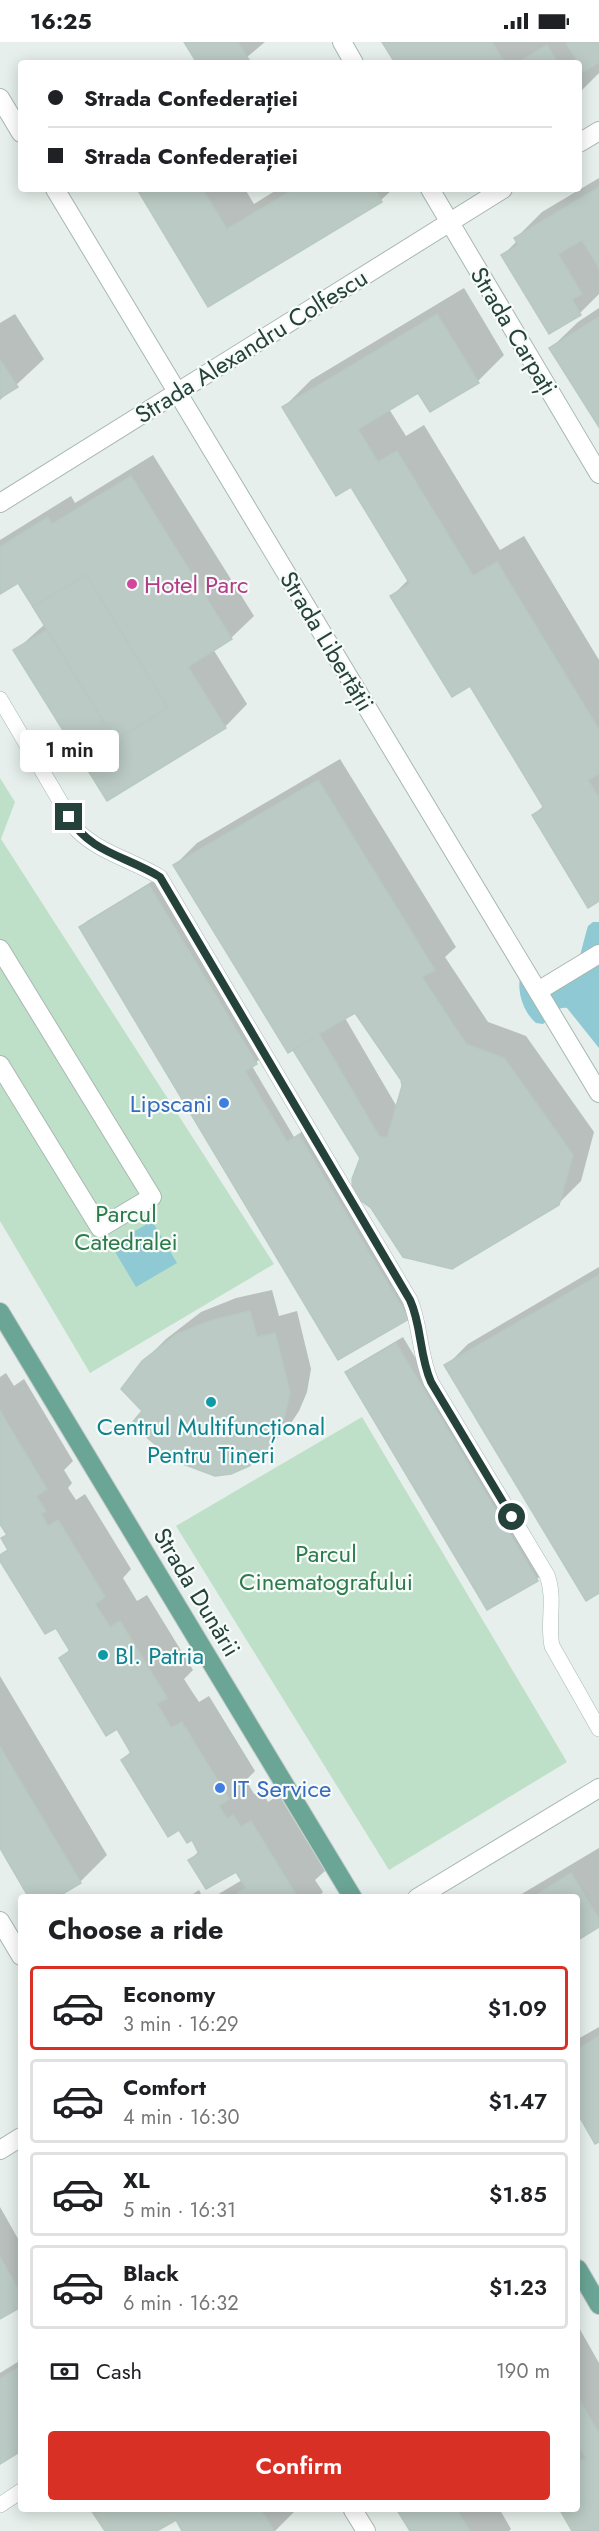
<!DOCTYPE html>
<meta charset="utf-8">
<style>
:root{--surface:#fff;--page:#f6f6f6;--text:#202124;--muted:#757577;--line:#e0e0e0;--accent:#d93025}
body{margin:0;font-family:Jost,sans-serif;background:var(--page);color:var(--text);height:100vh;display:flex;flex-direction:column;font-size:22px;white-space:nowrap}
*{box-sizing:border-box;margin:0}
p{font-size:20px;color:var(--muted)}
.icon{flex:none;width:33px;height:33px;fill:none;stroke:currentColor;stroke-width:2;stroke-linecap:round;stroke-linejoin:round}
.map{position:relative;flex:1;overflow:hidden}
.sheet{position:absolute;left:18px;top:1852px;width:562px;height:618px;display:flex;flex-direction:column;background:var(--surface);border-radius:6px;box-shadow:0 3px 15px #0003}
.sheet>*{flex:none}
.top-card{position:absolute;left:18px;top:18px;width:564px;height:132px;border-radius:6px;box-shadow:0 3px 15px #0003;display:grid;align-content:center;height:132px;padding:0 30px;background:var(--surface)}
.end{position:absolute;width:27px;height:27px;margin:-14px;border:8px solid #24423a;background:#fff;box-shadow:0 0 0 3px #fff}
.from{border-radius:50%}
.bubble{position:absolute;height:42px;border-radius:6px;background:var(--surface);box-shadow:0 3px 15px #0003;font-size:20px;font-weight:600;line-height:42px;text-align:center}
.top-card b{display:flex;align-items:center;gap:21px;height:57px;font-size:22px}
.top-card b+b{border-top:2px solid var(--line)}
.top-card i{width:15px;height:15px;background:var(--text)}
ul{padding:0;list-style:none}
li{display:flex;align-items:center;gap:18px;height:84px;margin:0 12px 9px;padding:0 18px;border:3px solid var(--line);border-radius:6px}
li div{flex:1}
li b{display:block;font-size:22px}
li em{font-style:normal;font-weight:600}
li.on{border-color:var(--accent)}
li>.icon{width:54px;height:54px;stroke-width:1.5}
h2{padding:0 30px;font-size:27px;line-height:72px}
.pay{display:flex;align-items:center;gap:15px;height:66px;padding:0 30px;font-size:22px}
.pay p{margin-inline-start:auto}
.button{display:flex;gap:12px;margin-top:auto;padding:12px 30px}
.button a{flex:1;height:69px;border-radius:6px;background:var(--accent);color:#fff;font-size:24px;font-weight:600;line-height:69px;text-align:center}
.status{display:flex;justify-content:space-between;align-items:center;height:42px;padding:0 30px;background:var(--surface);direction:ltr}
.status svg{height:16px;fill:currentColor}
.map>svg:first-child{display:block}
</style>
<div class="status"><b>16:25</b><svg viewBox="0 0 49 12"><path d="M0 12V9h3v3zM5 12V6h3v6zM10 12V3h3v9zM15 12V0h3v12zM26 1h20v11H26zM47 4h2v5h-2z"/></svg></div>
<div class="map">
<svg width="599" height="2489" viewBox="0 0 599 2489">
<rect width="100%" height="100%" fill="#e6efeb"/>
<g fill="#bfe0c8">
<polygon points="0,736 15,760 1,797 274,1222 90,1331 0,1179"/>
<polygon points="362,1375 567,1720 389,1828 176,1484"/>
</g>
<g fill="#8ec9d4">
<path d="M593,880h6v126l-32,-40c-12,-2 -16,10 -24,16l-7,-1c-12,-10 -19,-30 -16,-45 12,3 26,9 38,10 18,0 25,-48 30,-62z"/>
<polygon points="152,1179 177,1221 136,1245 111,1203"/>
</g>
<g fill="#0003" fill-rule="evenodd">
<polygon points="186,0 265,0 240,21 194,21 197,19"/>
<polygon points="384,0 599,0 599,31 579,51 579,21 397,21"/>
<polygon points="599,136 599,252 580,271 503,213 517,199 516,196 542,170"/>
<polygon points="139,147 245,147 254,162 278,147 393,147 381,158 209,263"/>
<polygon points="464,246 504,313 478,339 418,349 389,367 406,394 424,383 500,508 524,494 599,618 599,857 534,773 544,763 470,642 392,554 409,537 351,443 284,365 311,338"/>
<polygon points="599,266 599,383 551,306 578,280"/>
<polygon points="15,272 44,317 0,358 0,281"/>
<polygon points="153,413 254,574 231,596 213,607 247,662 225,685 107,757 15,609 45,582 19,539 0,550 0,498 71,454 75,461"/>
<path d="M340,717l116,188 -11,10 43,65 38,14 68,96 -13,49 -23,23 -196,-46 -187,-293 22,-22zM355,969l47,68 1,7 -6,21 -52,-89z"/>
<polygon points="156,837 262,1015 252,1024 294,1095 306,1087 414,1269 408,1275 81,885 87,879"/>
<polygon points="599,1225 599,1549 446,1324 468,1302"/>
<polygon points="272,1248 279,1274 297,1269 311,1327 307,1350 299,1369 287,1387 264,1410 144,1369 143,1320 166,1297 201,1270 236,1256"/>
<polygon points="403,1295 543,1531 537,1537 347,1331 354,1324"/>
<polygon points="6,1331 14,1344 24,1337 73,1419 64,1428 72,1441 68,1446 76,1458 85,1452 131,1527 123,1536 137,1559 147,1553 193,1628 184,1637 191,1648 199,1660 209,1654 255,1729 246,1738 254,1752 261,1747 268,1760 279,1753 325,1829 315,1838 323,1850 317,1856 212,1856 242,1838 236,1828 190,1818 199,1809 192,1797 179,1786 123,1718 132,1708 118,1685 61,1616 70,1607 56,1584 0,1516 9,1506 3,1497 8,1492 0,1479 0,1335"/>
<polygon points="0,1634 107,1813 80,1840 0,1803"/>
<polygon points="599,1806 599,1883 578,1896 578,1856 515,1856"/>
<polygon points="199,1848 203,1856 187,1856"/>
<polygon points="599,1985 599,2098 596,2100 578,2069 578,1997"/>
<polygon points="0,2165 21,2202 21,2263 0,2275"/>
<polygon points="578,2284 599,2321 599,2489 574,2489 561,2468 578,2468"/>
<polygon points="21,2318 21,2407 0,2420 0,2331"/>
<polygon points="93,2468 296,2468 275,2489 184,2489 176,2476 154,2489 106,2489"/>
<polygon points="399,2468 500,2468 511,2487 509,2489 412,2489"/>
</g>
<g fill="#bbcac4" stroke="#b8c9c2" stroke-width="1.5" fill-rule="evenodd">
<polygon points="184,0 238,0 249,18 243,21 197,21"/>
<polygon points="382,0 492,0 505,21 395,21"/>
<polygon points="568,0 599,0 599,20 584,30 566,1"/>
<polygon points="547,3 558,21 517,21"/>
<polygon points="599,145 599,226 582,198 558,212 582,252 572,257 581,273 549,292 501,213 518,203 514,196"/>
<polygon points="137,147 202,147 227,187 294,147 375,147 382,160 208,265"/>
<polygon points="437,272 479,341 430,370 418,351 358,387 378,420 397,409 473,534 497,520 599,688 599,732 588,738 599,756 599,859 588,866 532,773 544,766 470,644 452,655 390,554 410,542 351,445 336,454 282,365"/>
<polygon points="599,275 599,385 549,306"/>
<polygon points="0,318 18,345 0,356"/>
<polygon points="131,434 232,597 188,625 226,686 107,759 13,608 47,588 115,698 168,666 86,533 33,565 18,541 0,552 0,505 48,475 52,482"/>
<polygon points="86,533 168,666 115,698 33,565"/>
<path d="M318,738l117,190 -13,7 44,67 38,14 69,97 -14,50 -107,64 -49,-12 -32,-49 -18,-13 -1,-16 8,-21 -67,-108 20,-12 -25,15 -115,-188zM355,971l46,67 1,6 -15,52 -8,-2 -60,-102z"/>
<polygon points="149,843 257,1022 245,1029 287,1100 299,1093 409,1277 338,1318 79,885"/>
<polygon points="599,1233 599,1551 586,1559 444,1323"/>
<polygon points="250,1269 257,1295 275,1291 290,1350 285,1373 277,1393 265,1411 249,1424 231,1432 215,1434 175,1419 131,1382 142,1369 121,1347 142,1319 177,1292 212,1278"/>
<polygon points="396,1301 538,1539 487,1568 345,1330"/>
<polygon points="0,1369 47,1447 36,1454 46,1469 41,1472 48,1484 58,1478 105,1555 95,1562 110,1585 120,1579 167,1656 157,1662 165,1675 171,1686 182,1680 229,1757 219,1764 227,1777 233,1773 241,1785 251,1779 298,1856 229,1856 246,1846 236,1830 206,1847 188,1818 199,1812 192,1798 187,1801 179,1788 168,1795 121,1718 131,1711 117,1687 106,1694 59,1616 70,1609 56,1586 45,1592 0,1519 0,1513 8,1508 1,1496 7,1493 0,1482"/>
<polygon points="0,1705 81,1841 56,1856 29,1856 0,1806"/>
<polygon points="571,1831 599,1877 599,1885 578,1898 578,1856 531,1856"/>
<polygon points="599,1994 599,2100 595,2102 578,2072 578,2007"/>
<polygon points="0,2215 21,2252 21,2265 0,2277"/>
<polygon points="21,2324 21,2409 0,2422 0,2337"/>
<polygon points="578,2355 599,2392 599,2489 572,2489 560,2468 578,2468 578,2420 586,2416 578,2402"/>
<polygon points="91,2468 261,2468 274,2489 182,2489 176,2478 157,2489 105,2489"/>
<polygon points="397,2468 457,2468 470,2489 410,2489"/>
</g>
<g fill="none" stroke-linecap="round" stroke-linejoin="round">
<defs>
<g id="lane">
<path d="M0,657l77,131c23,23 55,30 83,47l250,423c11,26 9,55 21,82l116,193c9,24 0,47 5,71l47,83"/>
<polyline points="0,2463 21,2449"/>
</g>
<g id="street">
<polyline points="342,0 354,21"/>
<polyline points="0,56 21,91"/>
<polyline points="579,101 599,89"/>
<polyline points="55,147 599,1051"/>
<polyline points="430,147 599,432"/>
<polyline points="0,461 503,147"/>
<polyline points="0,907 152,1155 100,1186 0,1023"/>
<polyline points="538,949 599,912"/>
<polyline points="417,1856 599,1746"/>
<polyline points="0,1879 21,1914"/>
<polyline points="0,2108 21,2095"/>
<polyline points="353,2468 366,2489"/>
</g>
<g id="primary">
<polyline points="0,1270 353,1856"/>
<polyline points="578,2227 599,2263"/>
</g>
</defs>
<use href="#lane" stroke="#a8b8b2" stroke-width="16"/>
<use href="#street" stroke="#a8b8b2" stroke-width="20"/>
<use href="#primary" stroke="#c2cac8" stroke-width="20"/>
<use href="#lane" stroke="#fff" stroke-width="15"/>
<use href="#street" stroke="#fff" stroke-width="18"/>
<use href="#primary" stroke="#6aa596" stroke-width="18"/>
</g>
<g fill="none" stroke-linecap="round" stroke-linejoin="round">
<path stroke="#24423a" stroke-width="8" d="M69,775c21,36 58,39 91,60l250,423c12,26 9,55 21,82l81,135"/>
</g>
<circle fill="#d1479c" stroke="#f7fbf9" stroke-width="2" cx="132" cy="542" r="6"/>
<g fill="#3f7fe0" stroke="#f7fbf9" stroke-width="2">
<circle cx="224" cy="1061" r="6"/>
<circle cx="220" cy="1746" r="6"/>
</g>
<g fill="#0f9aa8" stroke="#f7fbf9" stroke-width="2">
<circle cx="211" cy="1360" r="6"/>
<circle cx="103" cy="1613" r="6"/>
</g>
<g text-anchor="middle" dominant-baseline="central" stroke-width="4.5" stroke-linejoin="round" paint-order="stroke">
<g font-size="24" fill="#24423a" stroke="#f7fbf9">
<text transform="translate(514 289) rotate(59)">Strada Carpați</text>
<text transform="translate(251 304) rotate(-32)">Strada Alexandru Colfescu</text>
<text transform="translate(327 599) rotate(59)">Strada Libertății</text>
<text transform="translate(197 1550) rotate(59)">Strada Dunării</text>
</g>
<g font-size="24" fill="#b23c85" stroke="#f7fbf9" text-anchor="start">
<text x="144" y="542">Hotel Parc</text>
</g>
<g font-size="24" fill="#366cbe" stroke="#f7fbf9" text-anchor="end">
<text x="212" y="1061">Lipscani</text>
<text x="232" y="1746" text-anchor="start">IT Service</text>
</g>
<g font-size="24" fill="#2d7a4b" stroke="#f7fbf9">
<text x="126" y="1171">Parcul<tspan x="126" dy="28">Catedralei</tspan></text>
<text x="326" y="1511">Parcul<tspan x="326" dy="28">Cinematografului</tspan></text>
</g>
<g font-size="24" fill="#0d838f" stroke="#f7fbf9">
<text x="211" y="1384">Centrul Multifuncțional<tspan x="211" dy="28">Pentru Tineri</tspan></text>
<text x="115" y="1613" text-anchor="start">Bl. Patria</text>
</g>
</g>
</svg>
<i class="end from" style="left:512px;top:1475px"></i>
<i class="end" style="left:69px;top:775px"></i>
<div class="bubble" style="left:20px;top:688px;width:99px">1 min</div>
<div class="top-card">
<b><i class="from"></i>Strada Confederației</b>
<b><i></i>Strada Confederației</b>
</div>
<section class="sheet">
<h2>Choose a ride</h2>
<ul>
<li class="on"><svg class="icon" aria-label="car" viewBox="0 0 24 24"><path d="M5 17H2v-5l4-1 3-4h7l3 4 3 1v5h-3M9 17h6M6 11h13"/><circle cx="7" cy="17" r="2"/><circle cx="17" cy="17" r="2"/></svg><div><b>Economy</b><p>3 min · 16:29</p></div><em>$1.09</em></li>
<li><svg class="icon" aria-label="car" viewBox="0 0 24 24"><path d="M5 17H2v-5l4-1 3-4h7l3 4 3 1v5h-3M9 17h6M6 11h13"/><circle cx="7" cy="17" r="2"/><circle cx="17" cy="17" r="2"/></svg><div><b>Comfort</b><p>4 min · 16:30</p></div><em>$1.47</em></li>
<li><svg class="icon" aria-label="car" viewBox="0 0 24 24"><path d="M5 17H2v-5l4-1 3-4h7l3 4 3 1v5h-3M9 17h6M6 11h13"/><circle cx="7" cy="17" r="2"/><circle cx="17" cy="17" r="2"/></svg><div><b>XL</b><p>5 min · 16:31</p></div><em>$1.85</em></li>
<li><svg class="icon" aria-label="car" viewBox="0 0 24 24"><path d="M5 17H2v-5l4-1 3-4h7l3 4 3 1v5h-3M9 17h6M6 11h13"/><circle cx="7" cy="17" r="2"/><circle cx="17" cy="17" r="2"/></svg><div><b>Black</b><p>6 min · 16:32</p></div><em>$1.23</em></li>
</ul>
<div class="pay"><svg class="icon" aria-label="cash" viewBox="0 0 24 24"><path d="M3 7h18v10H3z"/><circle cx="12" cy="12" r="2"/></svg>Cash<p>190 m</p></div>
<div class="button"><a>Confirm</a></div>
</section>
</div>
